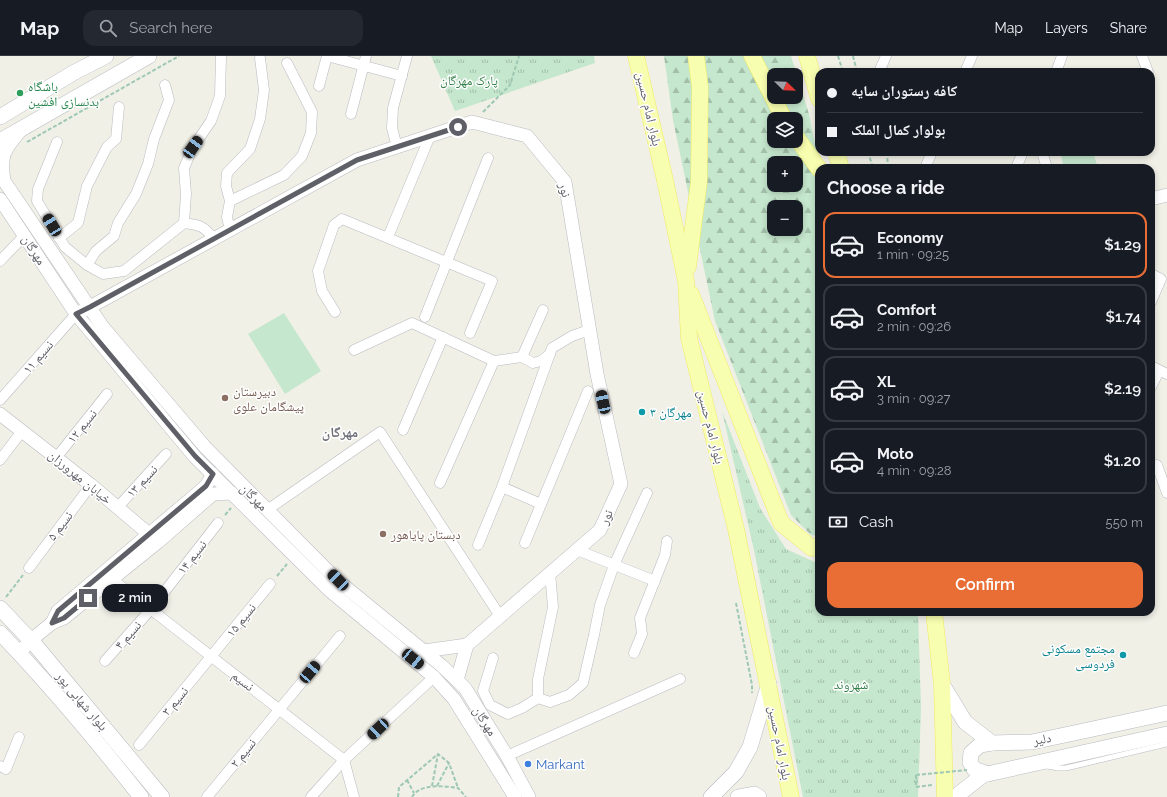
<!DOCTYPE html>
<meta charset="utf-8">
<style>
:root{--surface:#171b24;--page:#242831;--text:#f1f3f6;--muted:#9ea1a6;--line:#363941;--accent:#e86e36}
body{margin:0;font-family:Raleway,"Noto Naskh Arabic",sans-serif;background:var(--page);color:var(--text);height:100vh;display:flex;flex-direction:column;font-size:15px;white-space:nowrap}
*{box-sizing:border-box;margin:0}
p{font-size:13px;color:var(--muted)}
.icon{flex:none;width:22px;height:22px;fill:none;stroke:currentColor;stroke-width:2;stroke-linecap:round;stroke-linejoin:round}
.map{position:relative;flex:1;overflow:hidden}
.details{position:absolute;left:815px;top:108px;width:340px;height:452px;display:flex;flex-direction:column;background:var(--surface);border-radius:12px;box-shadow:0 2px 6px #0003}
.details>*{flex:none}
.hud{position:absolute;left:815px;top:12px;width:340px;height:88px;border-radius:12px;box-shadow:0 2px 6px #0003;display:grid;align-content:center;height:88px;padding:0 12px;background:var(--surface)}
.needle{width:26px;rotate:113deg}
.tools{position:absolute;left:767px;top:12px;display:grid;gap:8px}
.tools a{display:grid;place-items:center;width:36px;height:36px;border-radius:8px;background:var(--surface);box-shadow:0 2px 6px #0003;font-size:20px}
.end{position:absolute;width:18px;height:18px;margin:-9px;border:5px solid #5f6067;background:#fff;box-shadow:0 0 0 2px #fff}
.from{border-radius:50%}
.bubble{position:absolute;height:28px;border-radius:12px;background:var(--surface);box-shadow:0 2px 6px #0003;font-size:13px;font-weight:600;line-height:28px;text-align:center}
.car{position:absolute;width:12px;height:24px;margin:-12px -6px;border-radius:5px;box-shadow:0 0 3px 1px #0007;background:linear-gradient(#222 24%,#8ab4d8 0 40%,#222 0 76%,#8ab4d8 0 86%,#222 0)}
.hud b{display:flex;align-items:center;gap:14px;height:38px;font-size:15px}
.hud b+b{border-top:1px solid var(--line)}
.hud i{width:10px;height:10px;background:var(--text)}
ul{padding:0;list-style:none}
li{display:flex;align-items:center;gap:12px;height:66px;margin:0 8px 6px;padding:0 4px;border:2px solid var(--line);border-radius:12px}
li div{flex:1}
li b{display:block;font-size:15px}
li em{font-style:normal;font-weight:600}
li.active{border-color:var(--accent)}
li>.icon{width:36px;height:36px;stroke-width:1.5}
h2{padding:0 12px;font-size:18px;line-height:48px}
.pay{display:flex;align-items:center;gap:10px;height:44px;padding:0 12px;font-size:15px}
.pay p{margin-inline-start:auto}
.button{display:flex;gap:8px;margin-top:auto;padding:8px 12px}
.button a{flex:1;height:46px;border-radius:12px;background:var(--accent);color:#fff;font-size:16px;font-weight:600;line-height:46px;text-align:center}
header{display:flex;align-items:center;gap:24px;box-sizing:border-box;height:56px;padding:0 20px;background:var(--surface);border-bottom:1px solid var(--line)}
header strong{font-size:19px}
nav{display:flex;gap:22px;margin-inline-start:auto;font-size:14px}
.search{width:280px;height:36px;background:var(--page);display:flex;align-items:center;gap:10px;box-sizing:border-box;padding:0 14px;border-radius:12px;color:var(--muted);font-size:15px}
.map>svg:first-child{display:block}
</style>
<header>
<strong>Map</strong>
<div class="search"><svg class="icon" aria-label="search" viewBox="0 0 24 24"><circle cx="10" cy="10" r="6"/><path d="M15 15l6 6"/></svg>Search here</div>
<nav><a>Map</a><a>Layers</a><a>Share</a></nav>
</header>
<div class="map">
<svg width="1167" height="741" viewBox="0 0 1167 741">
<defs>
<pattern id="forest-firs" width="22" height="20" patternUnits="userSpaceOnUse"><rect width="22" height="20" fill="#c5e7cd"/><path d="M5 1l3.5 6h-7zM16 11l3.5 6h-7z" fill="#a3bfaa"/></pattern>
<pattern id="park-tufts" width="24" height="20" patternUnits="userSpaceOnUse"><rect width="24" height="20" fill="#c5e7cd"/><path d="M3 7l-1-3M5 7V3M7 7l1-3M15 17l-1-3M17 17v-4M19 17l1-3" fill="none" stroke="#a3bfaa"/></pattern>
</defs>
<rect width="100%" height="100%" fill="#f0f0e7"/>
<g fill="#c5e7cd">
<polygon points="1060,96 1093,96 1098,112 1064,112"/>
<polygon points="284,257 321,315 285,338 248,278"/>
</g>
<path fill="url(#forest-firs)" fill-rule="evenodd" d="M664,0h127l18,58 11,54 -1,368 -8,-1 -20,-20 -76,-194 -42,-201zM774,19h22v22h-22zM774,63h22v22h-22zM774,107h22v22h-22zM774,151h22v22h-22z"/>
<g fill="url(#park-tufts)">
<polygon points="431,0 594,0 595,7 455,55"/>
<polygon points="722,355 760,452 786,493 819,508 819,556 918,556 921,652 918,741 803,741 754,494"/>
</g>
<g fill="none" stroke-linecap="round" stroke-linejoin="round">
<defs>
<polyline id="service" points="1047,710 1058,712 1066,712 1167,688"/>
<g id="minor">
<polyline points="327,0 402,20"/>
<polyline points="1142,0 1148,16"/>
<polyline points="879,16 886,0"/>
<polyline points="965,16 972,0"/>
<polyline points="1056,16 1062,0"/>
<polyline points="319,30 327,0"/>
<polyline points="351,58 366,0"/>
<path d="M57,86l-19,47 -1,12 28,46 22,18 16,9 21,-3 60,-48c16,2 20,3 30,16"/>
<polyline points="397,91 392,72 393,52 407,0"/>
<polyline points="1042,96 1047,112"/>
<polyline points="925,112 932,96"/>
<polyline points="1016,112 1023,96"/>
<polyline points="230,145 284,119 302,100 311,77 312,56 287,7"/>
<polyline points="184,167 186,138 184,112 193,91 211,65 220,40 221,1"/>
<polyline points="230,174 227,161 230,145 226,130 227,117 250,93 260,63 264,34 260,2"/>
<polyline points="388,181 430,80"/>
<polyline points="59,182 78,167 87,130 107,91 116,83 119,51"/>
<polyline points="0,205 24,180"/>
<polyline points="87,209 96,195 114,180 118,167 136,138 148,108 154,83 169,44 165,29"/>
<polyline points="1151,218 1161,223 1151,246"/>
<polyline points="543,254 522,301 533,307 541,305 550,298"/>
<polyline points="335,256 322,235 318,215 334,169 342,163 492,225 470,277"/>
<polyline points="425,261 488,102"/>
<polyline points="354,294 412,267 494,305"/>
<polyline points="1151,310 1167,318"/>
<polyline points="1151,331 1159,315"/>
<polyline points="0,344 76,258"/>
<polyline points="403,374 443,281"/>
<polyline points="56,402 107,338"/>
<polyline points="0,404 22,375"/>
<polyline points="1157,409 1167,437"/>
<polyline points="440,427 494,305 522,301"/>
<polyline points="502,431 541,448"/>
<polyline points="117,452 166,398"/>
<polyline points="267,454 380,376 500,560"/>
<polyline points="525,487 588,335"/>
<polyline points="478,489 502,431 552,292 572,280 589,274"/>
<polyline points="577,494 655,525"/>
<polyline points="29,512 91,429"/>
<polyline points="112,523 344,704 354,741"/>
<polyline points="634,597 642,578 640,562 665,499 667,485"/>
<polyline points="493,602 483,635 490,649 508,658 522,652 538,642"/>
<polyline points="105,605 151,553 218,467"/>
<polyline points="538,642 550,646 569,639 583,627 594,579 600,549 614,509 647,437"/>
<polyline points="538,642 538,623 553,551 550,517"/>
<polyline points="139,689 270,528"/>
<polyline points="507,700 680,623"/>
<polyline points="0,710 6,713 19,681"/>
<polyline points="207,741 340,580"/>
<polyline points="311,741 344,704 434,621"/>
</g>
<g id="tertiary">
<polyline points="0,119 102,270 205,391 337,524 442,610 465,632 507,700 529,741"/>
<path d="M4,125c-4,-26 0,-31 16,-50"/>
<polyline points="0,143 76,258 195,401 329,534 434,621 454,643 515,741"/>
<polyline points="1151,143 1167,139"/>
<polyline points="76,258 90,251 357,104 472,66 527,80 565,126 597,318 621,428 600,474 467,589"/>
<polyline points="0,358 91,429 156,484"/>
<polyline points="52,567 58,555 206,430 213,418"/>
<polyline points="424,595 467,589 457,624"/>
<polyline points="19,597 31,584 52,567 64,562 112,523 158,486 213,438 232,437"/>
</g>
<g id="secondary">
<polyline points="0,61 73,17 106,0"/>
<polyline points="0,85 149,0"/>
<polyline points="0,552 36,590 162,741"/>
<path d="M0,577c50,52 96,107 141,164"/>
<polyline points="942,628 965,666 992,687 1032,686 1167,657"/>
<polyline points="988,718 974,713 970,706 971,697 980,689 992,687"/>
<polyline points="711,741 736,716 750,691 769,628"/>
<polyline points="738,741 754,738 759,741"/>
<polyline points="958,741 959,738 983,719 1167,678"/>
</g>
<g id="primary">
<polyline points="636,0 665,124 686,225 689,282 736,473 791,741"/>
<polyline points="752,0 784,63"/>
<polyline points="807,0 819,43"/>
<polyline points="796,81 819,113"/>
<polyline points="836,96 841,112"/>
<polyline points="688,211 699,125 700,31 696,0"/>
<polyline points="691,238 781,467 812,492 819,490"/>
<polyline points="934,556 942,628 945,741"/>
</g>
</defs>
<use href="#service" stroke="#b9bac0" stroke-width="6"/>
<use href="#minor" stroke="#b9bac0" stroke-width="11"/>
<use href="#tertiary" stroke="#b9bac0" stroke-width="14"/>
<use href="#secondary" stroke="#b8bac0" stroke-width="16"/>
<use href="#primary" stroke="#f0e961" stroke-width="17"/>
<g stroke="#9ec8b4" stroke-width="2" stroke-dasharray="4 2" stroke-linecap="butt">
<polyline points="838,0 843,16"/>
<polyline points="853,0 857,16"/>
<polyline points="483,56 510,29 519,0"/>
<polyline points="27,86 179,0"/>
<polyline points="868,96 873,112"/>
<polyline points="887,96 888,112"/>
<polyline points="225,459 231,452"/>
<polyline points="277,520 287,508"/>
<polyline points="6,541 23,519"/>
<polyline points="736,547 752,629 752,637"/>
<polyline points="916,719 916,731 932,729"/>
<polyline points="407,724 414,737"/>
<polyline points="432,730 438,698"/>
<polyline points="437,730 449,707"/>
<polyline points="398,741 399,731 438,698 449,707 458,732"/>
<path d="M412,741c8,-14 32,-11 46,-9l8,9"/>
</g>
<use href="#service" stroke="#fff" stroke-width="5"/>
<use href="#minor" stroke="#fff" stroke-width="10"/>
<use href="#tertiary" stroke="#fff" stroke-width="13"/>
<use href="#secondary" stroke="#fff" stroke-width="15"/>
<use href="#primary" stroke="#f8feaf" stroke-width="16"/>
<polyline stroke="#9ec8b4" stroke-width="2" stroke-dasharray="4 2" stroke-linecap="butt" points="916,719 967,714"/>
</g>
<g fill="none" stroke-linecap="round" stroke-linejoin="round">
<polyline stroke="#5f6067" stroke-width="5" points="88,542 64,562 52,567 58,555 206,430 213,418 195,400 76,258 90,251 357,104 458,71"/>
</g>
<circle fill="#2e9e5b" stroke="#fff" stroke-width="1.5" cx="20" cy="37" r="4"/>
<g fill="#8d6e63" stroke="#fff" stroke-width="1.5">
<circle cx="225" cy="342" r="4"/>
<circle cx="383" cy="478" r="4"/>
</g>
<g fill="#0f9aa8" stroke="#fff" stroke-width="1.5">
<circle cx="642" cy="356" r="4"/>
<circle cx="1123" cy="599" r="4"/>
</g>
<circle fill="#3f7fe0" stroke="#fff" stroke-width="1.5" cx="528" cy="708" r="4"/>
<g text-anchor="middle" dominant-baseline="central" stroke-width="3" stroke-linejoin="round" paint-order="stroke">
<g font-size="13" fill="#35804a" stroke="#fff">
<text x="469" y="24">پارک مهرگان</text>
<text x="851" y="628">شهروند</text>
</g>
<g font-size="13" fill="#27864d" stroke="#fff" text-anchor="start">
<text x="28" y="30">باشگاه<tspan x="28" dy="15">بدنسازی افشین</tspan></text>
</g>
<g font-size="13" fill="#5f6067" stroke="#fff">
<text transform="translate(649 53) rotate(77)">بلوار امام حسین</text>
<text transform="translate(565 134) rotate(74)">نور</text>
<text transform="translate(34 194) rotate(57)">مهرگان</text>
<text transform="translate(38 301) rotate(-49)">نسیم ۱۱</text>
<text transform="translate(82 370) rotate(-51)">نسیم ۱۲</text>
<text transform="translate(711 371) rotate(76)">بلوار امام حسین</text>
<text transform="translate(80 421) rotate(39)">خیابان مهرورزان</text>
<text transform="translate(142 425) rotate(-47)">نسیم ۱۳</text>
<text transform="translate(254 441) rotate(45)">مهرگان</text>
<text transform="translate(606 461) rotate(-66)">نور</text>
<text transform="translate(60 470) rotate(-53)">نسیم ۵</text>
<text transform="translate(192 501) rotate(-52)">نسیم ۱۴</text>
<text transform="translate(241 564) rotate(-51)">نسیم ۱۵</text>
<text transform="translate(128 579) rotate(-49)">نسیم ۴</text>
<text transform="translate(243 625) rotate(38)">نسیم</text>
<text transform="translate(82 645) rotate(50)">بلوار شهابی پور</text>
<text transform="translate(175 645) rotate(-50)">نسیم ۳</text>
<text transform="translate(485 665) rotate(58)">مهرگان</text>
<text transform="translate(1042 683) rotate(-10)">دلیر</text>
<text transform="translate(780 687) rotate(79)">بلوار امام حسین</text>
<text transform="translate(243 697) rotate(-51)">نسیم ۲</text>
</g>
<g font-size="13" fill="#785e54" stroke="#fff" text-anchor="start">
<text x="233" y="335">دبیرستان<tspan x="233" dy="15">پیشگامان علوی</tspan></text>
<text x="391" y="478">دبستان پایاهور</text>
</g>
<g font-size="13" fill="#0d838f" stroke="#fff" text-anchor="start">
<text x="650" y="356">مهرگان ۳</text>
<text x="1115" y="592" text-anchor="end">مجتمع مسکونی<tspan x="1115" dy="15">فردوسی</tspan></text>
</g>
<g font-size="13" fill="#366cbe" stroke="#fff" text-anchor="start">
<text x="536" y="708">Markant</text>
</g>
<g font-size="14" font-weight="bold" fill="#707279" stroke="#fff">
<text x="340" y="376">مهرگان</text>
</g>
</g>
</svg>
<div class="tools">
<a><svg class="needle" viewBox="-14 -14 28 28"><path d="M0-13l5 13h-10z" fill="#e53935"/><path d="M0 13l5-13h-10z" fill="#9ea1a6"/></svg></a>
<a><svg class="icon" aria-label="layers" viewBox="0 0 24 24"><path d="M12 4l9 5-9 5-9-5zM3 14l9 5 9-5"/></svg></a>
<a>+</a>
<a>−</a>
</div>
<i class="end from" style="left:458px;top:71px"></i>
<i class="end" style="left:88px;top:542px"></i>
<div class="bubble" style="left:102px;top:528px;width:66px">2 min</div>
<i class="car" style="left:193px;top:91px;rotate:36deg"></i>
<i class="car" style="left:52px;top:169px;rotate:329deg"></i>
<i class="car" style="left:603px;top:346px;rotate:348deg"></i>
<i class="car" style="left:338px;top:524px;rotate:315deg"></i>
<i class="car" style="left:413px;top:603px;rotate:129deg"></i>
<i class="car" style="left:310px;top:616px;rotate:40deg"></i>
<i class="car" style="left:378px;top:673px;rotate:227deg"></i>
<div class="hud">
<b><i class="from"></i>کافه رستوران سایه</b>
<b><i></i>بولوار کمال الملک</b>
</div>
<section class="details">
<h2>Choose a ride</h2>
<ul>
<li class="active"><svg class="icon" aria-label="car" viewBox="0 0 24 24"><path d="M5 17H2v-5l4-1 3-4h7l3 4 3 1v5h-3M9 17h6M6 11h13"/><circle cx="7" cy="17" r="2"/><circle cx="17" cy="17" r="2"/></svg><div><b>Economy</b><p>1 min · 09:25</p></div><em>$1.29</em></li>
<li><svg class="icon" aria-label="car" viewBox="0 0 24 24"><path d="M5 17H2v-5l4-1 3-4h7l3 4 3 1v5h-3M9 17h6M6 11h13"/><circle cx="7" cy="17" r="2"/><circle cx="17" cy="17" r="2"/></svg><div><b>Comfort</b><p>2 min · 09:26</p></div><em>$1.74</em></li>
<li><svg class="icon" aria-label="car" viewBox="0 0 24 24"><path d="M5 17H2v-5l4-1 3-4h7l3 4 3 1v5h-3M9 17h6M6 11h13"/><circle cx="7" cy="17" r="2"/><circle cx="17" cy="17" r="2"/></svg><div><b>XL</b><p>3 min · 09:27</p></div><em>$2.19</em></li>
<li><svg class="icon" aria-label="car" viewBox="0 0 24 24"><path d="M5 17H2v-5l4-1 3-4h7l3 4 3 1v5h-3M9 17h6M6 11h13"/><circle cx="7" cy="17" r="2"/><circle cx="17" cy="17" r="2"/></svg><div><b>Moto</b><p>4 min · 09:28</p></div><em>$1.20</em></li>
</ul>
<div class="pay"><svg class="icon" aria-label="cash" viewBox="0 0 24 24"><path d="M3 7h18v10H3z"/><circle cx="12" cy="12" r="2"/></svg>Cash<p>550 m</p></div>
<div class="button"><a>Confirm</a></div>
</section>
</div>
